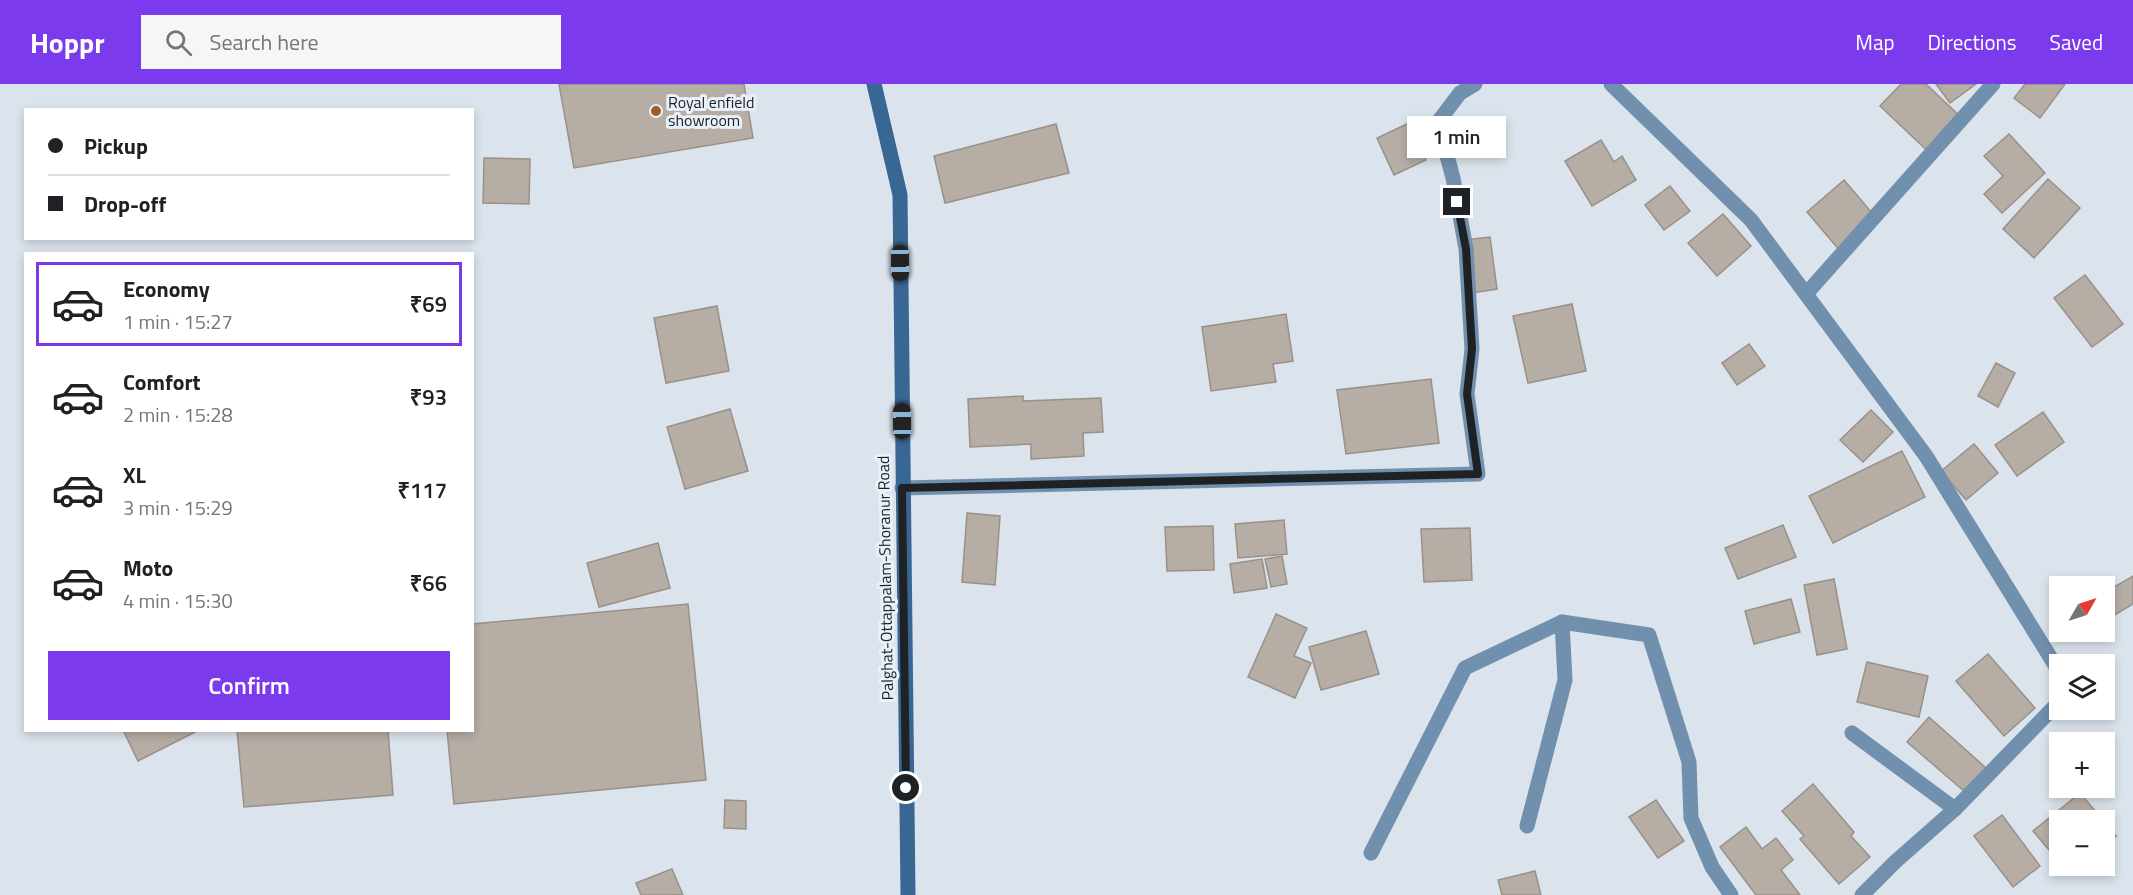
<!DOCTYPE html>
<meta charset="utf-8">
<style>
:root{--surface:#fff;--page:#f6f6f6;--text:#202124;--muted:#757577;--line:#e0e0e0;--accent:#7c3aed}
body{margin:0;font-family:"Titillium Web",sans-serif;background:var(--page);color:var(--text);height:100vh;display:flex;flex-direction:column;font-size:22px;white-space:nowrap}
*{box-sizing:border-box;margin:0}
p{font-size:20px;color:var(--muted)}
.icon{flex:none;width:33px;height:33px;fill:none;stroke:currentColor;stroke-width:2;stroke-linecap:round;stroke-linejoin:round}
.map{position:relative;flex:1;overflow:hidden}
.panel{position:absolute;left:24px;top:168px;width:450px;height:480px;display:flex;flex-direction:column;background:var(--surface);border-radius:0px;box-shadow:0 3px 9px #0003}
.panel>*{flex:none}
.top-card{position:absolute;left:24px;top:24px;width:450px;height:132px;border-radius:0px;box-shadow:0 3px 9px #0003;display:grid;align-content:center;height:132px;padding:0 24px;background:var(--surface)}
.needle{width:39px;rotate:51deg}
.buttons{position:absolute;left:2049px;top:492px;display:grid;gap:12px}
.buttons a{display:grid;place-items:center;width:66px;height:66px;border-radius:0px;background:var(--surface);box-shadow:0 3px 9px #0003;font-size:30px}
.end{position:absolute;width:27px;height:27px;margin:-14px;border:8px solid #1f2225;background:#fff;box-shadow:0 0 0 3px #fff}
.from{border-radius:50%}
.bubble{position:absolute;height:42px;border-radius:0px;background:var(--surface);box-shadow:0 3px 9px #0003;font-size:20px;font-weight:600;line-height:42px;text-align:center}
.car{position:absolute;width:18px;height:36px;margin:-18px -9px;border-radius:8px;box-shadow:0 0 4px 2px #0007;background:linear-gradient(#222 24%,#8ab4d8 0 40%,#222 0 76%,#8ab4d8 0 86%,#222 0)}
.top-card b{display:flex;align-items:center;gap:21px;height:57px;font-size:22px}
.top-card b+b{border-top:2px solid var(--line)}
.top-card i{width:15px;height:15px;background:var(--text)}
ul{padding:10px 0 0;list-style:none}
li{display:flex;align-items:center;gap:18px;height:84px;margin:0 12px 9px;padding:0 12px;border:3px solid transparent;border-radius:0px}
li div{flex:1}
li b{display:block;font-size:22px}
li em{font-style:normal;font-weight:600}
li.selected{border-color:var(--accent)}
li>.icon{width:54px;height:54px;stroke-width:1.5}
.button{display:flex;gap:12px;margin-top:auto;padding:12px 24px}
.button a{flex:1;height:69px;border-radius:0px;background:var(--accent);color:#fff;font-size:24px;font-weight:600;line-height:69px;text-align:center}
header{display:flex;align-items:center;gap:36px;box-sizing:border-box;height:84px;padding:0 30px;background:var(--accent);color:#fff}
header strong{font-size:28px}
nav{display:flex;gap:33px;margin-inline-start:auto;font-size:21px}
.search{width:420px;height:54px;background:var(--page);display:flex;align-items:center;gap:15px;box-sizing:border-box;padding:0 21px;border-radius:0px;color:var(--muted);font-size:22px}
.map>svg:first-child{display:block}
</style>
<header>
<strong>Hoppr</strong>
<div class="search"><svg class="icon" aria-label="search" viewBox="0 0 24 24"><circle cx="10" cy="10" r="6"/><path d="M15 15l6 6"/></svg>Search here</div>
<nav><a>Map</a><a>Directions</a><a>Saved</a></nav>
</header>
<div class="map">
<svg width="2133" height="811" viewBox="0 0 2133 811">
<rect width="100%" height="100%" fill="#dbe3ec"/>
<g fill="#b6ada5" stroke="#999089" stroke-width="1.5">
<polygon points="559,0 744,0 753,54 574,84"/>
<polygon points="1901,0 1926,0 1967,39 1935,74 1880,22"/>
<polygon points="1936,0 1976,0 1950,19"/>
<polygon points="2025,0 2065,0 2040,34 2014,14"/>
<polygon points="1409,39 1426,76 1394,91 1377,54"/>
<polygon points="1056,40 1069,89 945,119 934,72"/>
<polygon points="2009,50 2045,89 2002,129 1984,110 2003,92 1984,72"/>
<polygon points="1601,56 1614,78 1622,72 1636,96 1592,122 1565,77"/>
<polygon points="484,74 530,75 529,120 483,119"/>
<polygon points="2048,95 2080,124 2034,174 2003,145"/>
<polygon points="1844,96 1878,136 1841,168 1807,128"/>
<polygon points="1670,102 1690,127 1664,146 1645,121"/>
<polygon points="1723,130 1751,162 1717,192 1688,159"/>
<polygon points="1490,153 1497,205 1472,209 1465,156"/>
<polygon points="2085,191 2123,240 2092,263 2054,214"/>
<polygon points="1572,220 1586,287 1528,299 1513,232"/>
<polygon points="717,222 729,287 666,299 654,234"/>
<polygon points="1286,230 1293,277 1273,280 1276,298 1211,307 1202,243"/>
<polygon points="1749,260 1765,282 1737,301 1722,279"/>
<polygon points="1996,279 2015,289 1998,323 1978,312"/>
<polygon points="1431,295 1439,359 1346,370 1337,306"/>
<polygon points="1023,312 1023,317 1101,314 1103,348 1083,349 1084,372 1031,375 1031,360 970,363 968,315"/>
<polygon points="730,325 748,387 685,405 667,343"/>
<polygon points="1871,326 1893,348 1863,378 1840,356"/>
<polygon points="2043,328 2064,358 2017,392 1995,361"/>
<polygon points="1974,360 1998,389 1966,416 1941,387"/>
<polygon points="1902,367 1925,413 1833,459 1809,412"/>
<polygon points="967,429 1000,432 995,501 962,498"/>
<polygon points="1284,436 1287,470 1238,474 1235,440"/>
<polygon points="1783,441 1796,473 1738,495 1725,464"/>
<polygon points="1213,442 1214,486 1167,487 1165,443"/>
<polygon points="1470,444 1472,496 1424,498 1421,445"/>
<polygon points="658,459 670,504 599,523 587,479"/>
<polygon points="1282,472 1287,500 1271,503 1265,475"/>
<polygon points="1262,475 1267,504 1234,509 1230,480"/>
<polygon points="2133,492 2133,520 2108,535 2104,529 2104,509"/>
<polygon points="1834,495 1847,565 1817,571 1804,501"/>
<polygon points="1791,515 1800,548 1754,560 1745,527"/>
<polygon points="688,520 706,696 454,720 447,646 472,646 472,540"/>
<polygon points="1276,530 1307,544 1294,572 1311,579 1295,614 1248,593"/>
<polygon points="1366,547 1379,590 1321,606 1309,563"/>
<polygon points="1988,570 2035,624 2004,652 1956,597"/>
<polygon points="1867,578 1928,592 1919,633 1857,618"/>
<polygon points="1929,633 1986,684 1965,708 1907,658"/>
<polygon points="123,646 199,646 138,677"/>
<polygon points="237,646 388,646 393,711 244,723"/>
<polygon points="1813,700 1854,748 1851,752 1870,773 1839,800 1800,755 1804,752 1782,727"/>
<polygon points="2080,709 2103,736 2060,736 2060,779 2033,747"/>
<polygon points="725,716 746,717 746,745 724,744"/>
<polygon points="1656,716 1684,757 1658,774 1629,733"/>
<polygon points="2002,731 2040,782 2013,803 1974,752"/>
<polygon points="2104,738 2116,752 2104,762"/>
<polygon points="1746,743 1762,765 1776,754 1793,776 1781,786 1800,811 1756,811 1720,763"/>
<polygon points="2062,782 2080,782 2070,790"/>
<polygon points="672,785 683,811 641,811 636,799"/>
<polygon points="1535,787 1541,811 1502,811 1498,796"/>
</g>
<g fill="none" stroke-linecap="round" stroke-linejoin="round">
<g stroke="#7190ae" stroke-width="15">
<polyline points="1611,0 1751,136 1926,372 2060,589"/>
<polyline points="1806,210 1993,0"/>
<polyline points="902,404 1478,390 1467,310 1472,265 1466,165 1453,94 1438,38 1460,9 1475,0"/>
<polyline points="1562,538 1649,551 1689,678 1691,734 1712,783 1731,811"/>
<polyline points="1852,649 1955,725"/>
<polyline points="1371,769 1465,584 1562,538 1565,596 1527,742"/>
<polyline points="1862,811 1895,778 1955,725 2060,617"/>
</g>
<polyline stroke="#396793" stroke-width="15" points="874,0 900,111 908,811"/>
</g>
<g fill="none" stroke-linecap="round" stroke-linejoin="round">
<polyline stroke="#1f2225" stroke-width="8" points="906,704 902,404 1478,390 1467,310 1472,265 1466,165 1457,118"/>
</g>
<circle fill="#9e5f26" stroke="#e8f0f9" stroke-width="2" cx="656" cy="27" r="6"/>
<g text-anchor="middle" dominant-baseline="central" stroke-width="6" stroke-linejoin="round" paint-order="stroke">
<g font-size="16" fill="#1f2225" stroke="#e8f0f9" text-anchor="start">
<text x="668" y="18">Royal enfield<tspan x="668" dy="18">showroom</tspan></text>
</g>
<g font-size="16" fill="#1f2225" stroke="#e8f0f9">
<text transform="translate(885 494) rotate(-91)">Palghat-Ottappalam-Shoranur Road</text>
</g>
</g>
</svg>
<div class="buttons">
<a><svg class="needle" viewBox="-14 -14 28 28"><path d="M0-13l5 13h-10z" fill="#e53935"/><path d="M0 13l5-13h-10z" fill="#757577"/></svg></a>
<a><svg class="icon" aria-label="layers" viewBox="0 0 24 24"><path d="M12 4l9 5-9 5-9-5zM3 14l9 5 9-5"/></svg></a>
<a>+</a>
<a>−</a>
</div>
<i class="end from" style="left:906px;top:704px"></i>
<i class="end" style="left:1457px;top:118px"></i>
<div class="bubble" style="left:1407px;top:32px;width:99px">1 min</div>
<i class="car" style="left:900px;top:179px;rotate:179deg"></i>
<i class="car" style="left:902px;top:337px;rotate:359deg"></i>
<div class="top-card">
<b><i class="from"></i>Pickup</b>
<b><i></i>Drop-off</b>
</div>
<section class="panel">
<ul>
<li class="selected"><svg class="icon" aria-label="car" viewBox="0 0 24 24"><path d="M5 17H2v-5l4-1 3-4h7l3 4 3 1v5h-3M9 17h6M6 11h13"/><circle cx="7" cy="17" r="2"/><circle cx="17" cy="17" r="2"/></svg><div><b>Economy</b><p>1 min · 15:27</p></div><em>₹69</em></li>
<li><svg class="icon" aria-label="car" viewBox="0 0 24 24"><path d="M5 17H2v-5l4-1 3-4h7l3 4 3 1v5h-3M9 17h6M6 11h13"/><circle cx="7" cy="17" r="2"/><circle cx="17" cy="17" r="2"/></svg><div><b>Comfort</b><p>2 min · 15:28</p></div><em>₹93</em></li>
<li><svg class="icon" aria-label="car" viewBox="0 0 24 24"><path d="M5 17H2v-5l4-1 3-4h7l3 4 3 1v5h-3M9 17h6M6 11h13"/><circle cx="7" cy="17" r="2"/><circle cx="17" cy="17" r="2"/></svg><div><b>XL</b><p>3 min · 15:29</p></div><em>₹117</em></li>
<li><svg class="icon" aria-label="car" viewBox="0 0 24 24"><path d="M5 17H2v-5l4-1 3-4h7l3 4 3 1v5h-3M9 17h6M6 11h13"/><circle cx="7" cy="17" r="2"/><circle cx="17" cy="17" r="2"/></svg><div><b>Moto</b><p>4 min · 15:30</p></div><em>₹66</em></li>
</ul>
<div class="button"><a>Confirm</a></div>
</section>
</div>
